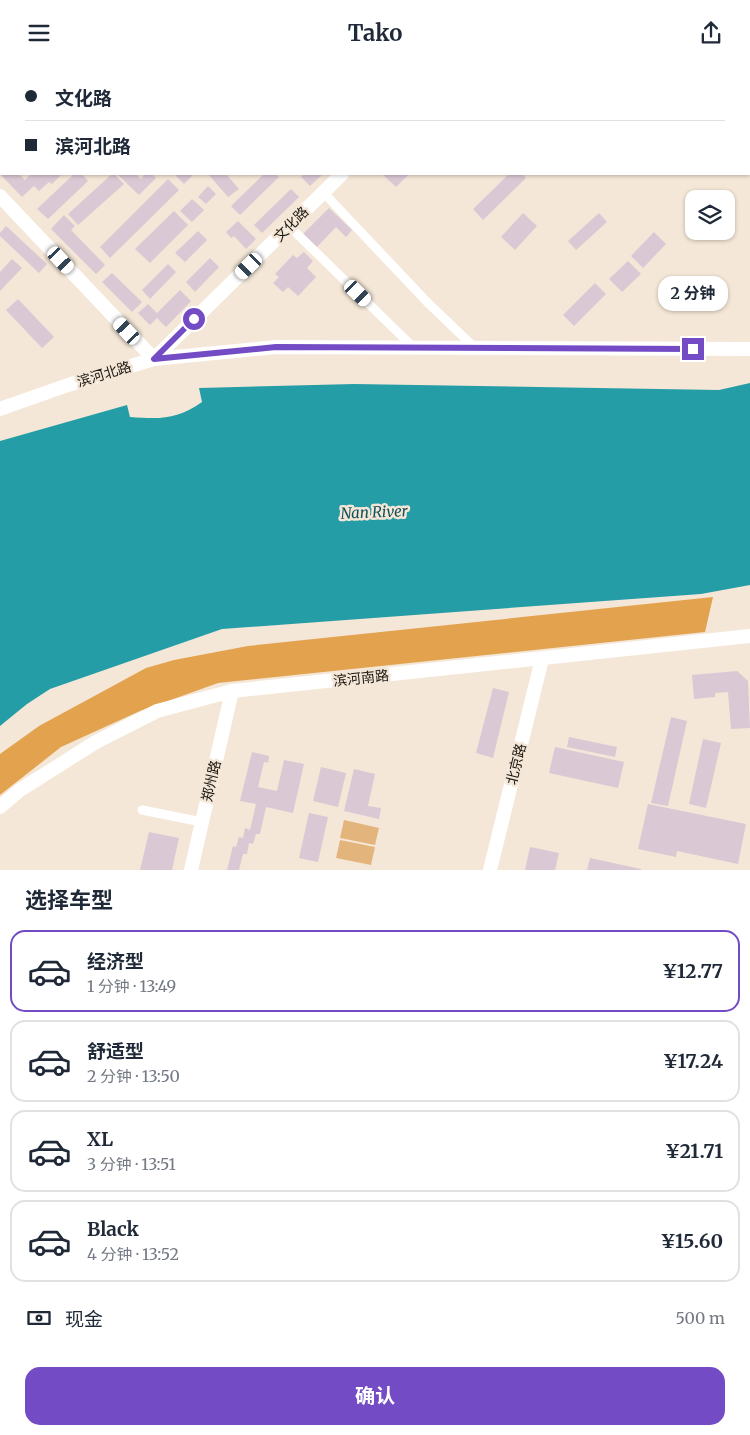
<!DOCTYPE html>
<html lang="zh">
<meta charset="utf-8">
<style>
:root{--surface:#fff;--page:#f6f6f7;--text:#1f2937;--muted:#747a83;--line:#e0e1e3;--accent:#734bc4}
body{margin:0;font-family:Merriweather,"Noto Sans SC",serif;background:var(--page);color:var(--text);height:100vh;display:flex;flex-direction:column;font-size:19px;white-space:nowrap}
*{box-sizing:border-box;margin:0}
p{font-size:16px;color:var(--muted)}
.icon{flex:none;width:28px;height:28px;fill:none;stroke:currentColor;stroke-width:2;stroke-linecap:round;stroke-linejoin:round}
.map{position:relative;height:805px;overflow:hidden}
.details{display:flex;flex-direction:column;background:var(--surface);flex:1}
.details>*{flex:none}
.hud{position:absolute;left:0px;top:0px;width:750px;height:110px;box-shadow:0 1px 4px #0004;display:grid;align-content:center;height:110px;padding:0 25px;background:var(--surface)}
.fabs{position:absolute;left:685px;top:125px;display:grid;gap:10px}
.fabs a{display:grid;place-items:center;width:50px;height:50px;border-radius:10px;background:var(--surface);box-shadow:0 1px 4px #0004;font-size:25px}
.end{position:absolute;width:22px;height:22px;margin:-11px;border:6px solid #734bc4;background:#fff;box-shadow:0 0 0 2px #fff}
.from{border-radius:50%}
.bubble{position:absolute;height:35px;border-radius:15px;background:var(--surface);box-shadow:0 1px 4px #0004;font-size:16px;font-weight:700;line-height:35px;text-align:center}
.car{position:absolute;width:15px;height:30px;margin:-15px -8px;border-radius:6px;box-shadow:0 0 4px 1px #0007;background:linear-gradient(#fff 24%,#345 0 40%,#fff 0 76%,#345 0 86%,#fff 0)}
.hud b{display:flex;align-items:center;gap:18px;height:48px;font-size:19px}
.hud b+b{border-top:1px solid var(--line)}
.hud i{width:12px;height:12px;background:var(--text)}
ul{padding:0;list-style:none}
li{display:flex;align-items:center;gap:15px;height:82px;margin:0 10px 8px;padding:0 15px;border:2px solid var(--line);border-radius:15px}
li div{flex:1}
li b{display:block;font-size:19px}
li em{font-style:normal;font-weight:700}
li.on{border-color:var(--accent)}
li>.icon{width:45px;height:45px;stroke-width:1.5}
h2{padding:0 25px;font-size:22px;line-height:60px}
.pay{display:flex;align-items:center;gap:12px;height:55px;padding:0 25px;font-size:19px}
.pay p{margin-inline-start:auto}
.primary-button{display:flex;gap:10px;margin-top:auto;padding:10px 25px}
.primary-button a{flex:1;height:58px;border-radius:15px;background:var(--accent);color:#fff;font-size:20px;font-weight:700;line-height:58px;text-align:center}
header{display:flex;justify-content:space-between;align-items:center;height:65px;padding:0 25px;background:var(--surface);font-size:22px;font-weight:700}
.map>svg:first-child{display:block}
</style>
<header><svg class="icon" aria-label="menu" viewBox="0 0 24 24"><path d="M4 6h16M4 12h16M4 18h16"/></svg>Tako<svg class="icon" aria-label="share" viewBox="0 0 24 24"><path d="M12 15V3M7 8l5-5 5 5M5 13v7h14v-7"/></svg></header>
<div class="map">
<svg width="750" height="805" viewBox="0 0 750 805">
<rect width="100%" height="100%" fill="#f4e7d7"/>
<g fill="#e3b57c">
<polygon points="344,755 379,763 375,780 340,773"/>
<polygon points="340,775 375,782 371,800 336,793"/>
</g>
<polygon fill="#e2a24e" points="713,532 705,567 218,618 140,646 61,682 0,730 0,689 39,661 146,603 174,595 248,581"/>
<path fill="#259da7" d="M750,318v202l-49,9 -479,35 -172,60 -23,15 -27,22v-285l127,-36 3,12c31,2 46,3 72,-15l-3,-14 155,-4 365,6z"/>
<g fill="#dac8d5">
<polygon points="0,109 19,109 25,115 31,109 62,109 52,119 49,117 39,126 34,121 22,132"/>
<polygon points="74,109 82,109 88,116 48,154 37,144"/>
<polygon points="112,109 114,109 124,119 78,160 68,149"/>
<polygon points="117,109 136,109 141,114 145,109 152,109 156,113 139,130"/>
<polygon points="174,109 194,109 184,119"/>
<polygon points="208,109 226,109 239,124 228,132"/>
<polygon points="264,109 275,109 279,112 240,150 231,141"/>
<polygon points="304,109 323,109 310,121 301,112"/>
<polygon points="382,109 409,109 396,122"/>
<polygon points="509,109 522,109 526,113 483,155 473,144"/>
<polygon points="168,114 179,125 110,193 100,182"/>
<polygon points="208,121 216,129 206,139 198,132"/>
<polygon points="291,124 299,132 262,168 254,160"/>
<polygon points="192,134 204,145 192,157 180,146"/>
<polygon points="329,143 352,165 346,172 336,162 316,183 302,170"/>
<polygon points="174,146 188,160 150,198 135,184"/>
<polygon points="523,148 537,161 515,185 501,172"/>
<polygon points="599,148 607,157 576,185 568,176"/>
<polygon points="64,150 75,161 71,165 105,200 96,209 51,164"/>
<polygon points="238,156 256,174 246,184 234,171 231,173 226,167"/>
<polygon points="6,161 47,199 39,208 0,171 0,168"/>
<polygon points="198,166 207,175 185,197 175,188"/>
<polygon points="654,167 666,179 643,203 631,191"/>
<polygon points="304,187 313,196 307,203 316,212 298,231 288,222 283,227 273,218 279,212 275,209 293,190 297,193"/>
<polygon points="210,193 219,202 195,227 186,217"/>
<polygon points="12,194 22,203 0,226 0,207"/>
<polygon points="628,196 641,209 622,227 609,214"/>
<polygon points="168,199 176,207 150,234 142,225"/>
<polygon points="112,208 142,237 132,247 102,217"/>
<polygon points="595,218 606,229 574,261 563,250"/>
<polygon points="180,225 191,236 166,262 157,253 150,260 138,248 148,239 157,248"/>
<polygon points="18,234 54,272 42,283 6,245"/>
<polygon points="737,606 748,616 750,663 731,664 728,627 715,628 715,632 694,634 692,610"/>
<polygon points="493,623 509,627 493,693 476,688"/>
<polygon points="671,652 687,656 668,741 651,738"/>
<polygon points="569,672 617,682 615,692 567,682"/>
<polygon points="703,674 721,678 706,743 689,739"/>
<polygon points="555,682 624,697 618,723 549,708"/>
<polygon points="252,687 269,691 268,698 264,697 258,722 277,726 284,695 304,699 293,748 266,742 260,769 256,769 253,779 249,778 247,789 243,789 239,805 227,805 233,781 236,782 239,772 243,773 245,763 250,765 256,739 240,736"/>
<polygon points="321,702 346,708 338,742 313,736"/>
<polygon points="354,704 375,709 368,741 381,743 379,754 344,746"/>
<polygon points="648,739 746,759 738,799 677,786 676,792 638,784"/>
<polygon points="309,748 328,752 318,797 299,793"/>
<polygon points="149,767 179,773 172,805 140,805"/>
<polygon points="530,782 559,788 555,805 525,805"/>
<polygon points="590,793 641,804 641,805 587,805"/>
</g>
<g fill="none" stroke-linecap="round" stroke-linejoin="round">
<g stroke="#fff" stroke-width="9">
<polyline points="298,0 299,1"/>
<polyline points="323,127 427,237 475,283"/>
<polyline points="289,161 414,283"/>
<polyline points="142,745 202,757"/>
</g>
<g stroke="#fff" stroke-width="14">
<polyline points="457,1 458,0"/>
<polyline points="0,131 154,294 342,109"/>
<polyline points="0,344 68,320 154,294 276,282 750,284"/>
<polyline points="0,742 20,725 96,677 157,646 232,626 750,571"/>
<polyline points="191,805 232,626"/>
<polyline points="490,805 542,594"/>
</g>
<g stroke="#f2beaa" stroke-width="15">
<polyline points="708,0 709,1"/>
<polyline points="721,0 722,1"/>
<polyline points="749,28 750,30"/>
<polyline points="749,42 750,44"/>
</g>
<g stroke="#e99371" stroke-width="18">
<polyline points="19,1 21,0"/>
<polyline points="41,1 42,0"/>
<polyline points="0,21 1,20"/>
<polyline points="0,42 1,41"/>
</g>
</g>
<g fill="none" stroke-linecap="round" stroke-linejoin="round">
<polyline stroke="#734bc4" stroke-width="6" points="194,254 154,294 276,282 693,284"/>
</g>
<g text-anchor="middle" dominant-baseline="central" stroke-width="5" stroke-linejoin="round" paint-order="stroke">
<g font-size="14" fill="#1a1610" stroke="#f4e7d7">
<text transform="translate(291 159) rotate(-45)">文化路</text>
<text transform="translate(104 309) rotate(-17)">滨河北路</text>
<text transform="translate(361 613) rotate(-6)">滨河南路</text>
<text transform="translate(516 699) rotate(-76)">北京路</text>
<text transform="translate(211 716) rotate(-77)">郑州路</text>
</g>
<g font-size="15" font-style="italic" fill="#105157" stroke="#f4e7d7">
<text transform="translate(374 447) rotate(-2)">Nan River</text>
</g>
</g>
</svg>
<div class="fabs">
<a><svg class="icon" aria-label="layers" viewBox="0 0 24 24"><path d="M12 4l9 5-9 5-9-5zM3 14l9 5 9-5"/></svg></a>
</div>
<i class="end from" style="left:194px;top:254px"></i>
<i class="end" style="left:693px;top:284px"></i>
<div class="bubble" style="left:658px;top:211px;width:70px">2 分钟</div>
<i class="car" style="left:61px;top:195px;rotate:137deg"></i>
<i class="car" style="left:249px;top:201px;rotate:226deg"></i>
<i class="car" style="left:358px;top:228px;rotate:134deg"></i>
<i class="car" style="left:127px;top:266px;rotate:317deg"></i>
<div class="hud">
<b><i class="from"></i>文化路</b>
<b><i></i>滨河北路</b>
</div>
</div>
<section class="details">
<h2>选择车型</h2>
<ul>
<li class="on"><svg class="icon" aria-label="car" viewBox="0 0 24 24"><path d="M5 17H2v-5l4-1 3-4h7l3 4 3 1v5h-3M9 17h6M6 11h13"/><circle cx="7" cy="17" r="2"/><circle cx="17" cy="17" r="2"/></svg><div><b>经济型</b><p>1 分钟 · 13:49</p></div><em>¥12.77</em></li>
<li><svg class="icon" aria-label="car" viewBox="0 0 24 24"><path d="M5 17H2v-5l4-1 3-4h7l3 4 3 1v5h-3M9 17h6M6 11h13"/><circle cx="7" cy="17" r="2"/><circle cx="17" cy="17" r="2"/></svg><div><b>舒适型</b><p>2 分钟 · 13:50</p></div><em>¥17.24</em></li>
<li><svg class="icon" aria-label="car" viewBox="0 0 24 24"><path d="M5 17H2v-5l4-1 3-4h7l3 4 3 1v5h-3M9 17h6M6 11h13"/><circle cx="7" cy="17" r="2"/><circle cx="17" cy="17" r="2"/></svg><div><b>XL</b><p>3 分钟 · 13:51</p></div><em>¥21.71</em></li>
<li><svg class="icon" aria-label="car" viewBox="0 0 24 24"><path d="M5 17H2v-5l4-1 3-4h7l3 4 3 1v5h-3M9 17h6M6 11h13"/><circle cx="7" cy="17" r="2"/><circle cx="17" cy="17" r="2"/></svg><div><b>Black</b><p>4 分钟 · 13:52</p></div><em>¥15.60</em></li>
</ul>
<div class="pay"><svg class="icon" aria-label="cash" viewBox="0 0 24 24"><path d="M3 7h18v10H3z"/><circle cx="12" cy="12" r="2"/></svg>现金<p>500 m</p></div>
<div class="primary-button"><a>确认</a></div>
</section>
